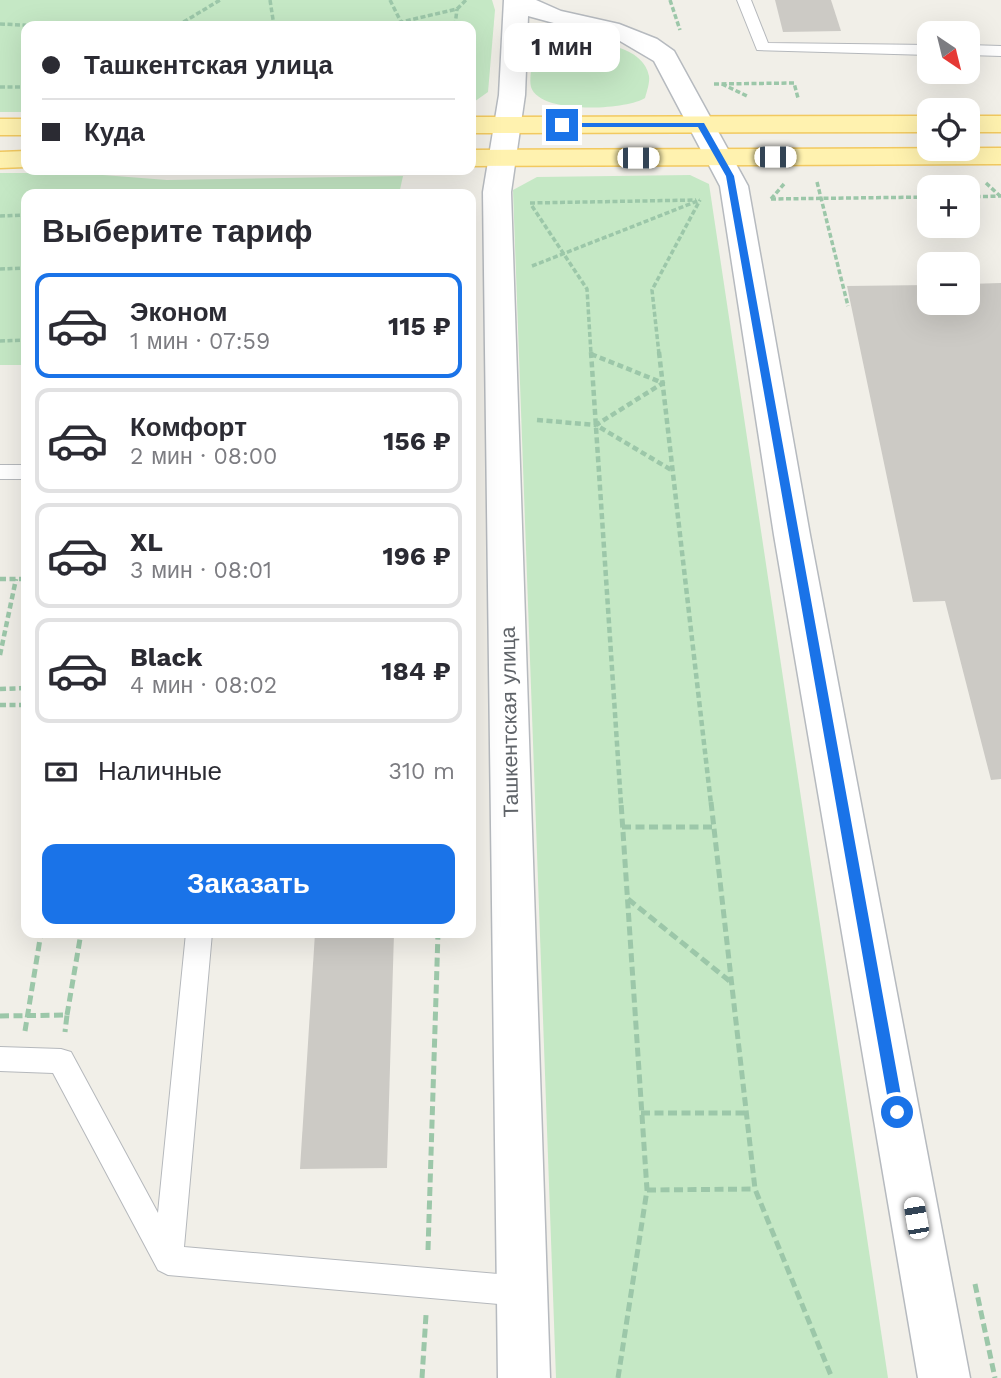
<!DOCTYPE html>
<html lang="ru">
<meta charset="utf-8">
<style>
:root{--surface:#fff;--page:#f7f7f7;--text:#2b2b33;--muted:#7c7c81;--line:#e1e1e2;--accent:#1a73e8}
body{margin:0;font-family:"Work Sans",sans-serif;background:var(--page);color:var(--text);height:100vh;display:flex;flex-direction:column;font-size:26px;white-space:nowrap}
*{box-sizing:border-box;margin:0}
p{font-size:23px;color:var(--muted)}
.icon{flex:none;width:38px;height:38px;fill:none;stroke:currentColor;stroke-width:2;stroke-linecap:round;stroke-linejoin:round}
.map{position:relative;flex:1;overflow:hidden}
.side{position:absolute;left:21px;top:189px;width:455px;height:749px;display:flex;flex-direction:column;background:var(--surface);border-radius:14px;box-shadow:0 7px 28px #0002}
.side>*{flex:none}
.banner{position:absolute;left:21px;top:21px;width:455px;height:154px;border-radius:14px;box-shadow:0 7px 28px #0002;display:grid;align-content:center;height:154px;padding:0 21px;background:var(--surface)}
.needle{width:46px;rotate:145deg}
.buttons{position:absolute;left:917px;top:21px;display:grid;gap:14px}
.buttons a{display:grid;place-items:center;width:63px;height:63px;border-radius:14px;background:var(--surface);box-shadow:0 7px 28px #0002;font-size:35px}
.end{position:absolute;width:32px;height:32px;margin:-16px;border:9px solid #1a73e8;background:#fff;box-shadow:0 0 0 4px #fff}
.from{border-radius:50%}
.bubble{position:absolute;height:49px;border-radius:14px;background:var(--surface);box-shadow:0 7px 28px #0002;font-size:23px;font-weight:700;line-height:49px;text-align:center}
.car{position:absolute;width:21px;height:42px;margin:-21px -10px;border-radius:9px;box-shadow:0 0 5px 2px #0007;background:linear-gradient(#fff 24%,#345 0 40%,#fff 0 76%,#345 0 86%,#fff 0)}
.banner b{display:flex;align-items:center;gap:24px;height:66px;font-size:26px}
.banner b+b{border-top:2px solid var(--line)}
.banner i{width:18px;height:18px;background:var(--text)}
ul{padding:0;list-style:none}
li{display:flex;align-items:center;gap:21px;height:105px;margin:0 14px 10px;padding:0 7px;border:4px solid var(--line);border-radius:14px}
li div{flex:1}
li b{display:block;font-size:26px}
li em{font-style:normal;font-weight:700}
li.on{border-color:var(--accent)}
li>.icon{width:63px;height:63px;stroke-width:1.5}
h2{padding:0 21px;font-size:32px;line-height:84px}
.pay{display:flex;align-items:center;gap:18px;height:77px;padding:0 21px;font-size:26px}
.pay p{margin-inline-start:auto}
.primary-button{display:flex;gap:14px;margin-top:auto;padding:14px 21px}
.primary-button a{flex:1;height:80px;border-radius:14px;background:var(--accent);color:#fff;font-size:28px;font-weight:700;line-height:80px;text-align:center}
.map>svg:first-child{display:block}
</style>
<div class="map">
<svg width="1001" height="1378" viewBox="0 0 1001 1378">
<rect width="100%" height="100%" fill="#f1efe8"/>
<g fill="#c5e8c5">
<polygon points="0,0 492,0 495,10 488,92 471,104 471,26 26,26 26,112 0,112"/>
<path d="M573,41c23,0 71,5 76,35 1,6 -2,15 -4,22 -18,12 -105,17 -114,-11 -2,-8 1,-20 1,-28l24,-14z"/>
<polygon points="0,173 77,173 167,180 403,176 399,194 26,194 26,365 0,365"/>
<polygon points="690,175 709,184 888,1378 556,1378 513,190 537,177"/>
</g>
<g fill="#cccac5">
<polygon points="775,0 831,0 841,31 783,32"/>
<polygon points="1001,283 1001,779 991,780 945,601 913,602 847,286 929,285 929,303 968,303 968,284"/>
<polygon points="315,933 394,933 387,1168 300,1169"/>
</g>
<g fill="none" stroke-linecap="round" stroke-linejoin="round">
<defs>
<g id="lane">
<polygon points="737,0 751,0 768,43 929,45 929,55 757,50"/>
<polygon points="968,45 1001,46 1001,56 968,55"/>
<rect x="0" y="465" width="26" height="14"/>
<polygon points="186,933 212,933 184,1247 521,1276 532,1280 536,1291 532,1302 521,1306 168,1275 158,1270 53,1073 0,1071 0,1047 61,1049 71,1052 158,1213"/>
</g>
<polygon id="secondary" points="504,0 536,0 561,11 619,24 657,39 674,51 748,186 810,535 970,1378 918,1378 774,535 720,186 654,61 620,41 528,16 525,95 511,192 550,1378 498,1378 483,192 499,95"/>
<g id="primary">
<polygon points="929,116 929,132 471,133 471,117"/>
<rect x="968" y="116" width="33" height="16"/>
<rect x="0" y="119" width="26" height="16"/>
<polygon points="1001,148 1001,164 471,166 471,150"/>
<polygon points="26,151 26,167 0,168 0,152"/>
</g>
</defs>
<use href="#lane" stroke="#b5b8bc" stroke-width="2"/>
<use href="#secondary" stroke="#b6babf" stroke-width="3"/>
<use href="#primary" stroke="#f2c960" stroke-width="3"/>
<g stroke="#9cc7a9" stroke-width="3.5" stroke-dasharray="5 2.5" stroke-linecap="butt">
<polyline points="270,0 274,26"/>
<polyline points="390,0 403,26"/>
<polyline points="670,0 680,30"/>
<polyline points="0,24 44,26"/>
<polyline points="177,26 220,0"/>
<polyline points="384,26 457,9 466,0"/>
<polyline points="455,26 457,9"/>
<polyline points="714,84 794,83 798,98"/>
<polyline points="722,84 747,96"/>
<polyline points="0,87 26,87"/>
<polyline points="939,100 958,100"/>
<polyline points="817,182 848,306"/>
<polyline points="986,183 1000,196"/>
<polyline points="968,197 1001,196"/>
<polyline points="771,199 784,184"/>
<polyline points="771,199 929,197"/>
<polyline points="530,203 696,200"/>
<polyline points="532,206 587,289 591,354"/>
<polyline points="0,216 26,215"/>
<polyline points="532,266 700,200"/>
<polyline points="0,269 26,268"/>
<polyline points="0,341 26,340"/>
<polyline points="659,354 652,290 700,200"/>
</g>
<g stroke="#9cc7a9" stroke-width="4.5" stroke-dasharray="6 3.5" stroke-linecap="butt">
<polyline points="591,352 621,804"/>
<polyline points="659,352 711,804"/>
<polyline points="591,354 663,383 596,425 673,471"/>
<polyline points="537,420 596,425"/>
<polyline points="0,579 26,579"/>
<polyline points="0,655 16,579"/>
<polyline points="0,689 26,688"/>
<polyline points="0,705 26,705"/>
</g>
<g stroke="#9cc7a9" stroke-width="5" stroke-dasharray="9 4.5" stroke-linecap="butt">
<polyline points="711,802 755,1189 832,1378"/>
<polyline points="622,827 714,827"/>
<polyline points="628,899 732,983"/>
<polyline points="67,1015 81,933"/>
<polyline points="0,1016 67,1015 65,1032"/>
<polyline points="25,1031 41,933"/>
<polyline points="641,1113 746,1113"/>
<polyline points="647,1190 755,1189"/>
<polyline points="428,1250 438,933"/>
<polyline points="975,1284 995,1378"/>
<polyline points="422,1378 426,1315"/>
<polyline points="618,1378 647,1190 621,802"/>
</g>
<use href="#lane" fill="#fff" fill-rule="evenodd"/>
<use href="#secondary" fill="#fff" fill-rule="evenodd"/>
<use href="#primary" fill="#fff2af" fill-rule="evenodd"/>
</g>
<polygon fill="#1a73e8" points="562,123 704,123 734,176 904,1112 897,1118 890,1112 726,176 698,127 560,127"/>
<g text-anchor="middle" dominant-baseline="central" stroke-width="5" stroke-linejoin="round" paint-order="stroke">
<g font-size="21" fill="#5f6368" stroke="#fff">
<text transform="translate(509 722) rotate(-91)">Ташкентская улица</text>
</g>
</g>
</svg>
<div class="buttons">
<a><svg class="needle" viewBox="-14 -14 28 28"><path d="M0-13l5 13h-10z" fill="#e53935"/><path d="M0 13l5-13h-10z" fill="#7c7c81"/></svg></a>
<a><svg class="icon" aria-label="locate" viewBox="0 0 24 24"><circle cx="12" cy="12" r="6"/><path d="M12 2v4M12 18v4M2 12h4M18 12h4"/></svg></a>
<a>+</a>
<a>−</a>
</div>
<i class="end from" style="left:897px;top:1112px"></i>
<i class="end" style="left:562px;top:125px"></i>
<div class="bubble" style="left:504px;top:23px;width:116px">1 мин</div>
<i class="car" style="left:775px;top:157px;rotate:90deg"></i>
<i class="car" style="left:638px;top:158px;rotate:90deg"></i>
<i class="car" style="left:916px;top:1218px;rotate:350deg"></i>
<div class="banner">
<b><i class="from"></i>Ташкентская улица</b>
<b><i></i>Куда</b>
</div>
<section class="side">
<h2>Выберите тариф</h2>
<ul>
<li class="on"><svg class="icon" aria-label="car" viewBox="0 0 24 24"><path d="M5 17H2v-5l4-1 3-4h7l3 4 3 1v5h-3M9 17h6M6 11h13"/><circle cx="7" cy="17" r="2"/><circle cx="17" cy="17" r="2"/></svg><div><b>Эконом</b><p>1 мин · 07:59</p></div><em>115 ₽</em></li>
<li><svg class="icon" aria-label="car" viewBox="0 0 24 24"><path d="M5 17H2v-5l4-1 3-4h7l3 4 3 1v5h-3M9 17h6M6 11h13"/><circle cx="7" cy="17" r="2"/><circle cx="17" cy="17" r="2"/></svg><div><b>Комфорт</b><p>2 мин · 08:00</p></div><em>156 ₽</em></li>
<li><svg class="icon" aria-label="car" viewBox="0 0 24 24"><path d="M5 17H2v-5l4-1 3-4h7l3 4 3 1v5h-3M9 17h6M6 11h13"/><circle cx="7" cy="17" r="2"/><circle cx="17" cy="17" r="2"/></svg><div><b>XL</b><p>3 мин · 08:01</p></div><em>196 ₽</em></li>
<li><svg class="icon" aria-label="car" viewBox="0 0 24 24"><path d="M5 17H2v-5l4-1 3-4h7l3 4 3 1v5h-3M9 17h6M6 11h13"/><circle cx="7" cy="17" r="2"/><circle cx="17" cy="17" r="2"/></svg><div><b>Black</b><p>4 мин · 08:02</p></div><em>184 ₽</em></li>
</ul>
<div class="pay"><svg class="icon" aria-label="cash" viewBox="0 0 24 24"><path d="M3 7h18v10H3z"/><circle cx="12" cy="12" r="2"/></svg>Наличные<p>310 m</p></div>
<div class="primary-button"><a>Заказать</a></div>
</section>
</div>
